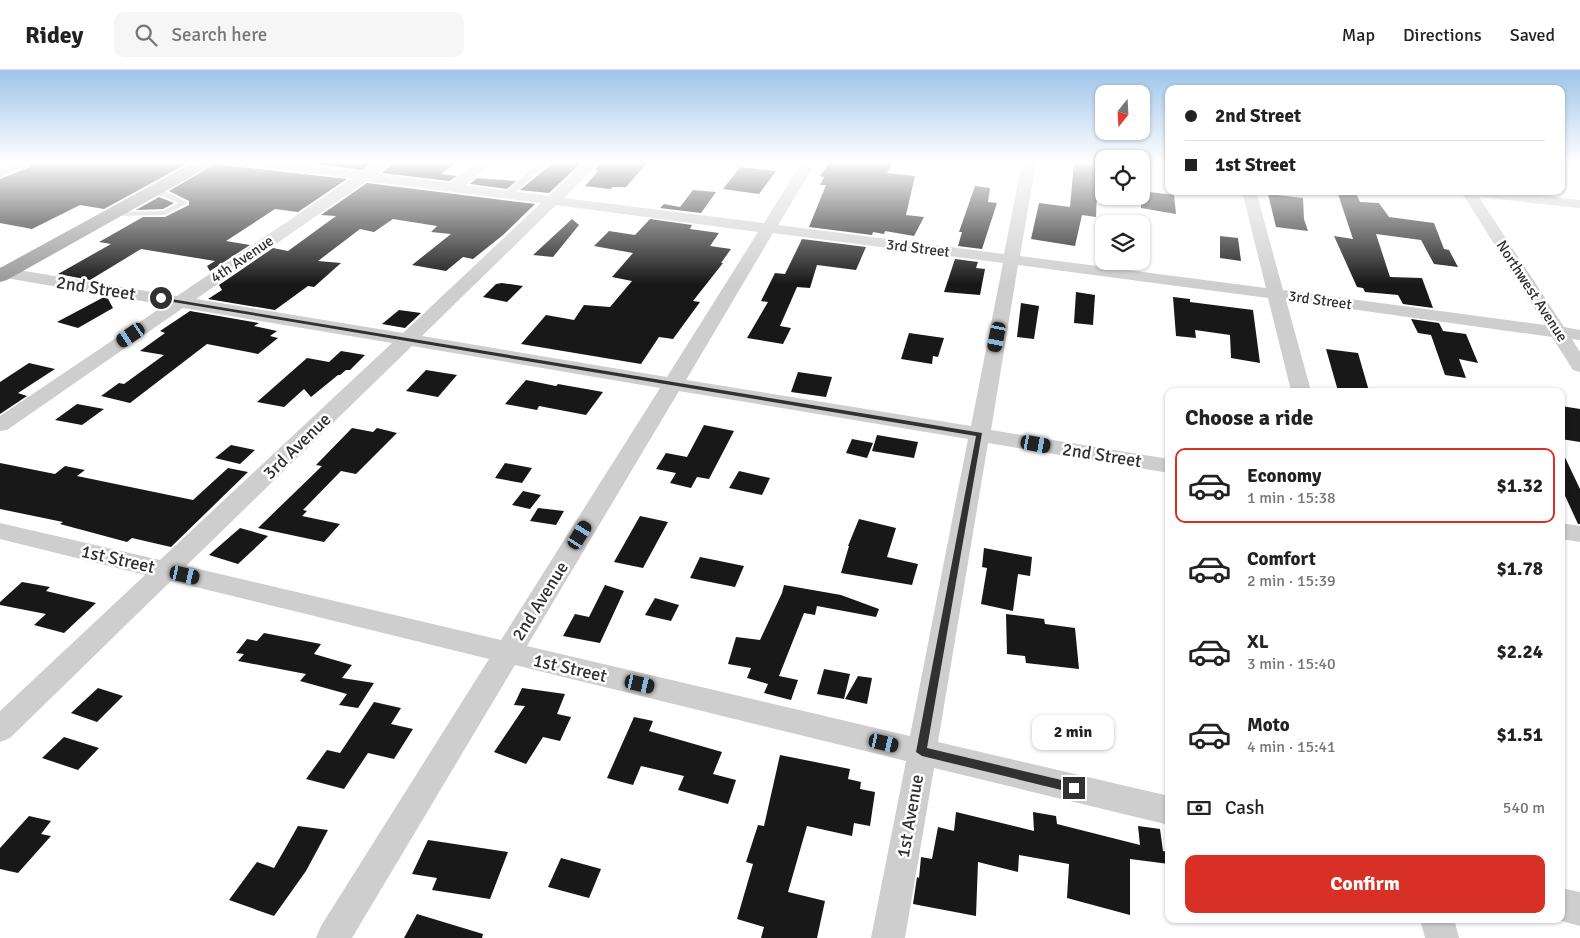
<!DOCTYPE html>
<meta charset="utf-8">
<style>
:root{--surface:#fff;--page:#f6f6f6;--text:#222;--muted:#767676;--line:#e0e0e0;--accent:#d93025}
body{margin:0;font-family:Signika,sans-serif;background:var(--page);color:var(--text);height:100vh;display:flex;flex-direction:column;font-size:19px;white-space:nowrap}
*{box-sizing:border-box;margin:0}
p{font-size:16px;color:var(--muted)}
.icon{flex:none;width:28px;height:28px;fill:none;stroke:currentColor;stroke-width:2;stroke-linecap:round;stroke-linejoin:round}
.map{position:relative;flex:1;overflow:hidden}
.drawer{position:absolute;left:1165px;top:318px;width:400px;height:535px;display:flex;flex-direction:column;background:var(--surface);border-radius:10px;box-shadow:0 1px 4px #0004}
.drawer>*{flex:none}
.guide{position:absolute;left:1165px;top:15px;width:400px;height:110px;border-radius:10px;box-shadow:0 1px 4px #0004;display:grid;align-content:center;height:110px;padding:0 20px;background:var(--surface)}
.needle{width:32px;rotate:198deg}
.buttons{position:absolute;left:1095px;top:15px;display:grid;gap:10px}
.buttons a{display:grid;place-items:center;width:55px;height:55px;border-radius:10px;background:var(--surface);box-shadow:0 1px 4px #0004;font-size:25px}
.end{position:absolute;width:22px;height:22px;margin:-11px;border:6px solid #313131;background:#fff;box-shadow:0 0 0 2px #fff}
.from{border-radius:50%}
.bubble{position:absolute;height:35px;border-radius:10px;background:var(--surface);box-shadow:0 1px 4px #0004;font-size:16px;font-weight:700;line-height:35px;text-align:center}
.car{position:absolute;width:15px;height:30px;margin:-15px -8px;border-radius:6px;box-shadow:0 0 4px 1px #0007;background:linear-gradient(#222 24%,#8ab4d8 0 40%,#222 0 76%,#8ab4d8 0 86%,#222 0)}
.guide b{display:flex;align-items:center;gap:18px;height:48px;font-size:19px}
.guide b+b{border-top:1px solid var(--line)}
.guide i{width:12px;height:12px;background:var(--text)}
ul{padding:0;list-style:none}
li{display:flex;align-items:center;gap:15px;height:75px;margin:0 10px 8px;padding:0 10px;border:2px solid transparent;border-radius:10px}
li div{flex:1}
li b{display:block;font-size:19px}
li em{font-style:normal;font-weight:700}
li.on{border-color:var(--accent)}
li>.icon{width:45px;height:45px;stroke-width:1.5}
h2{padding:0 20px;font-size:22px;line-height:60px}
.pay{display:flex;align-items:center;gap:12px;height:55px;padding:0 20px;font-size:19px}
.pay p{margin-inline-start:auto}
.button{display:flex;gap:10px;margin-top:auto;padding:10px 20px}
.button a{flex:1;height:58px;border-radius:10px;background:var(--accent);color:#fff;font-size:20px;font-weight:700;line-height:58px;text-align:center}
header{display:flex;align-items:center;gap:30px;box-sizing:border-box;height:70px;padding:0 25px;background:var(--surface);border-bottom:1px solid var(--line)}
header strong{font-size:24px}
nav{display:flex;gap:28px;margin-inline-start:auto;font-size:18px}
.search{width:350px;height:45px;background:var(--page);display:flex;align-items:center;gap:12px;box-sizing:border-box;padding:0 18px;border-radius:10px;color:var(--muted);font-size:19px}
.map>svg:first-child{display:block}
</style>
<header>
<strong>Ridey</strong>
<div class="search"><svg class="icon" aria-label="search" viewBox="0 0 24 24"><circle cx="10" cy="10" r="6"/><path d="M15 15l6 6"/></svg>Search here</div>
<nav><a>Map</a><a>Directions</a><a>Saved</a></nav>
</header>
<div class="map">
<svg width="1580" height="868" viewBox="0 0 1580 868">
<rect width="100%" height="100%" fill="#fff"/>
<g fill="#181818">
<polygon points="33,92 190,92 104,139 80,135 32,159 0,153 0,109 30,97"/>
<polygon points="301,92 373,92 362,100"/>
<polygon points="394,92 457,92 441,104 457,106 449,111 382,103"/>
<polygon points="554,92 582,92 549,123 520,120"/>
<polygon points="602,92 648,92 626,117 613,117 610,119 585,116 598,101 595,99"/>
<polygon points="830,92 893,92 887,103 915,106 906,145 924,147 914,166 885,161 884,164 873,162 872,165 809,157 826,115 820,115 824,107 820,106"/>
<polygon points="1074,93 1098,96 1096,147 1082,145 1075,176 1031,169 1039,133 1070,137"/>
<polygon points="215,94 347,109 298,142 275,139 226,171 250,175 210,201 207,196 215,191 141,179 90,210 58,204 111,174 99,172 143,147 165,147 189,135 189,131 169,121"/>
<polygon points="740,97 776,101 759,124 723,119"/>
<polygon points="477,108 488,109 516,111 507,119 470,114"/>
<polygon points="367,113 535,134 503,165 473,189 463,187 446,201 412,195 451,164 431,162 437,156 393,149 374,162 360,159 318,191 341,193 314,217 308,216 275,240 208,229 222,220 219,215 273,178 288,181 336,146 321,145"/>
<polygon points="975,116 990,118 988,132 997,133 982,179 958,176 962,162 959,162"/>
<polygon points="693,120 716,122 701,143 660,138 664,134 680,137"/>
<polygon points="1141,121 1174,125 1176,144 1141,138"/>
<polygon points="1337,121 1356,123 1360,132 1379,133 1389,147 1434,153 1444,179 1449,180 1458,197 1434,194 1421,170 1376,164 1390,207 1422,208 1433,238 1403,234 1398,225 1365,222 1363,218 1357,217 1334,166 1353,169"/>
<polygon points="1268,124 1303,128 1304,149 1308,161 1276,157"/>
<polygon points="159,127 174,133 163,139 136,140"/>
<polygon points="572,149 579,155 553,187 533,185"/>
<polygon points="650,149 692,155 690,159 719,163 710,176 731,179 721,193 723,193 693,231 700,232 673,269 659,267 641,294 521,274 546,245 574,250 584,235 610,237 632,211 612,207 633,183 594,176 609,161 635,165"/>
<polygon points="1220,166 1238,168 1241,191 1220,188"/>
<polygon points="802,169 866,177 856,200 817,195 810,218 797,217 780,256 791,258 783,274 747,268 768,232 761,231 775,203 785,204"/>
<polygon points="955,189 978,192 976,198 985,199 980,225 944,222"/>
<polygon points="502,213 523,216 507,232 483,227 496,214"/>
<polygon points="1076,222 1095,225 1093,255 1074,253"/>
<polygon points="104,227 107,227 113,238 78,258 57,252"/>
<polygon points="1173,227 1190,229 1190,232 1253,240 1260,293 1231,288 1230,265 1195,260 1196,268 1176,266"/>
<polygon points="1021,233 1039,236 1034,269 1017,267"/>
<polygon points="399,240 421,243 405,258 382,254"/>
<polygon points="190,241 259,253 254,256 277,261 270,266 278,268 258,284 207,274 130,333 101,326 119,313 124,314 164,285 140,281 165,263 160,261"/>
<polygon points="1411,249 1439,253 1443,261 1466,264 1478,293 1459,289 1466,308 1445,305 1431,265 1418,263"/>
<polygon points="909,263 944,268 938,287 933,286 932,294 901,289"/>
<polygon points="1326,279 1358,283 1369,321 1338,321"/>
<polygon points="341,281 365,285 350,300 346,300 340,305 338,305 311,327 304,319 284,337 257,332 307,288 329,292"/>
<polygon points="29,293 55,299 18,323 27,326 0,344 0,312"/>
<polygon points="426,300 457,305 438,327 406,321"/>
<polygon points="798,302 832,307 826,327 791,322"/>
<polygon points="526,310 556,316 558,314 603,322 586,345 539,336 537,340 505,334"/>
<polygon points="77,334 104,339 82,355 55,350"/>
<polygon points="1561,336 1580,339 1580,372 1561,369"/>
<polygon points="704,355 734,361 709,409 697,407 691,418 670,413 676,403 656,399 666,383 687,387"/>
<polygon points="352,358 373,362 377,358 397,363 356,404 341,401 303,440 307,441 302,446 340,454 324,472 258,458 322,396 316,395"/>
<polygon points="877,365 918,372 914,388 872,381"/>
<polygon points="852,369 873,373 867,388 846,383"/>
<polygon points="231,375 255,380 240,394 215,388"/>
<polygon points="1561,379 1580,419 1580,454 1578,454 1561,417"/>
<polygon points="0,393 55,404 65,396 85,400 77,406 193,430 228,398 248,402 171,477 132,468 127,472 60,454 63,452 0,439"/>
<polygon points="505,393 532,398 522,413 495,408"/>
<polygon points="739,401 770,408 762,425 729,418"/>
<polygon points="523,421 541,425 530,439 512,435"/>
<polygon points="538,438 564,441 556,455 530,451"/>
<polygon points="640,446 668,452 643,498 614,492"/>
<polygon points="859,449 896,458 887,487 918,494 912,515 841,503 849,476 848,476"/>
<polygon points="240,458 268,466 238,494 209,485"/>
<polygon points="984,478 1032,487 1030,506 1018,504 1013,541 981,534 987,498 982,497"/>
<polygon points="700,487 744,496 735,517 690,508"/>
<polygon points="22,512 50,517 46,521 96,533 64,563 34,555 46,544 0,535 0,532"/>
<polygon points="605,515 624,521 600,573 563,566 575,544 589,547"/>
<polygon points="784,515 841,525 879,539 876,547 817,536 815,545 804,543 779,606 798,610 791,630 764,623 768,614 747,608 751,598 728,594 736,567 760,570 782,523"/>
<polygon points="655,528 679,535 671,551 645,545"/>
<polygon points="1006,544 1044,549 1045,554 1075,558 1079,599 1026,593 1025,586 1007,584"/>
<polygon points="264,563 321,574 314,584 352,595 342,608 374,613 358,638 339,635 347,624 300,611 306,604 238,591 244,584 236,583 247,569 257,571"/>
<polygon points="824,599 850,604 844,629 817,624"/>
<polygon points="858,606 872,608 867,634 845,629"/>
<polygon points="98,618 123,626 97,652 71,643"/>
<polygon points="522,618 565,624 557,644 571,647 560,671 543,667 526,694 494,682 525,636 514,635"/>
<polygon points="374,632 401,638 391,654 413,659 394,689 368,683 344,719 306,709 327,680 340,683"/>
<polygon points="634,647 653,651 649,661 722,682 713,704 736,710 728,734 678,720 684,706 641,696 633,715 607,708"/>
<polygon points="64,667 99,678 78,700 42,688"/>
<polygon points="780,685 850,699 848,709 861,712 860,719 875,722 870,756 854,753 852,766 807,756 788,822 825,831 817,868 761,868 764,857 737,849 753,794 746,792 758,755 764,756"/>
<polygon points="956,742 1034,761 1033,742 1056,746 1057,754 1140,775 1138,756 1160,759 1163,781 1169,782 1169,794 1130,789 1130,845 1067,828 1069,794 1019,785 1018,802 978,792 976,846 913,834 917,807 919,808 921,787 932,789 938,757 954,761"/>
<polygon points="29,746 51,751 41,764 51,766 18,803 0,799 0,778"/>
<polygon points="298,756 328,760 306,801 274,846 229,830 257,792 274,798"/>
<polygon points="428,770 508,782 490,829 432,820 437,808 412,804"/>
<polygon points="561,788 601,799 589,828 548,817"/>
<polygon points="417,844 483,864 482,868 404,868"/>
</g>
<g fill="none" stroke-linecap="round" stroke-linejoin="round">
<g fill="#cecece" fill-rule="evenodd">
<polygon points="540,92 547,92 511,127 505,127 505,123"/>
<polygon points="153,118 159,118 188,133 164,145 113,146 109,144 113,142 163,141 178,133 153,122"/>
</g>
<g fill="#cecece" fill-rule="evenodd">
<polygon points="13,92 31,92 29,95 0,107 0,98"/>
<path d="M249,92h38l75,10 14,-10h16l-15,12 73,9 28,-21h16l-29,23 84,11 36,-34h15l-36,36 200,25 38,-61h14l-38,63 226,29 18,-92h14l-16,94 246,32 -24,-97h14l27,99 262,35 -81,-129 -9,-2 -2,-3h49l78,9v8l-101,-11 85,130 16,3v10l-8,-1 8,13v20l-7,-2 -21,-33 -266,-37 25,91h-20l-23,-93 -250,-33 -27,165 178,29v14l-181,-30 -50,299 231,54v29l-235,-57 -29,170h-34l35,-177 -391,-96 -163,273h-36l5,-12 168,-267 -318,-78 -161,157 -10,4v-31l145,-136 -145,-36v-16l160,37 232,-217 -209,-35 -176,122 -7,1v-15l165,-111 -165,-28v-10l177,29 175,-118 -96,-12zM367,111l174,22 -138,130 -207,-34zM556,135l202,27 -91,145 -245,-41zM773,163l230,30 -32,163 -285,-46zM412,276l248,42 -159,252 -315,-74zM679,321l289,48 -58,297 -383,-90z"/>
<polygon points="1561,453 1580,456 1580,472 1561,469"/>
<polygon points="1561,818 1580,822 1580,856 1554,849 1561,849"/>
<polygon points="1420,849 1454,849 1459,868 1425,868"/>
</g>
<polygon fill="#989898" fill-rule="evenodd" points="194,92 214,92 212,95 7,210 0,212 0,198"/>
</g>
<linearGradient id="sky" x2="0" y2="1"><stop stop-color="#9dc4e9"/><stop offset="0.43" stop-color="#fff"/><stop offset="1" stop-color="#fff" stop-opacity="0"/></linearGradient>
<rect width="1580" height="214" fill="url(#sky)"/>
<polygon fill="#313131" points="159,227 982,363 927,678 1074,713 1078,714 1079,718 1078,722 1074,723 922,686 916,682 976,366 161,230"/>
<g text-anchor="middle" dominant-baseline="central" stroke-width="5" stroke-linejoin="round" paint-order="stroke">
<g font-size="15" fill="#313131" stroke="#fff">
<text transform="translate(918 178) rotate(7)">3rd Street</text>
<text transform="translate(242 189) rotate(-34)">4th Avenue</text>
<text transform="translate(1532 221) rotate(57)">Northwest Avenue</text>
<text transform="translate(1320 230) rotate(8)">3rd Street</text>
</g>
<g font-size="18" fill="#313131" stroke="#fff">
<text transform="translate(96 218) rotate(9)">2nd Street</text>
<text transform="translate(297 376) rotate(-44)">3rd Avenue</text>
<text transform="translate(1102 385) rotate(9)">2nd Street</text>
<text transform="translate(118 489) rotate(13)">1st Street</text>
<text transform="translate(540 531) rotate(-58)">2nd Avenue</text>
<text transform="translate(570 598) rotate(13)">1st Street</text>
<text transform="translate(910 746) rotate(-80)">1st Avenue</text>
</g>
</g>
</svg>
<div class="buttons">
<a><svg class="needle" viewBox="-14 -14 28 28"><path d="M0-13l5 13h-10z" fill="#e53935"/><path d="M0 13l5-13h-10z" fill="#767676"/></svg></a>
<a><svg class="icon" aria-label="locate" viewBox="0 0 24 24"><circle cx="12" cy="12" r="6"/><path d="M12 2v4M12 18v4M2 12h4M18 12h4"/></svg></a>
<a><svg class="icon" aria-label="layers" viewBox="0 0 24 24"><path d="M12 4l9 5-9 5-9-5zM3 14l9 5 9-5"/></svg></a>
</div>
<i class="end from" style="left:161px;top:228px"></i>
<i class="end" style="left:1074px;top:718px"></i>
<div class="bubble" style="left:1032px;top:645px;width:82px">2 min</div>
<i class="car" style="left:131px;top:265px;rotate:236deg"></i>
<i class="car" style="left:997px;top:267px;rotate:191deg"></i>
<i class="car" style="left:1036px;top:374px;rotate:100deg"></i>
<i class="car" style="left:580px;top:465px;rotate:32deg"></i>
<i class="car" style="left:185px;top:505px;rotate:103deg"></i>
<i class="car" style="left:640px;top:614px;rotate:103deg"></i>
<i class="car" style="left:884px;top:673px;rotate:103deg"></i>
<div class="guide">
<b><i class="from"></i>2nd Street</b>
<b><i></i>1st Street</b>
</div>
<section class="drawer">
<h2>Choose a ride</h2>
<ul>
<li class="on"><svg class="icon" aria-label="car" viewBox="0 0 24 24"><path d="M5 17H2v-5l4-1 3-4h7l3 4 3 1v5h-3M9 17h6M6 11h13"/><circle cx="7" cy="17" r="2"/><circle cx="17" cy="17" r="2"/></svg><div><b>Economy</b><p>1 min · 15:38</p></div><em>$1.32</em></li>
<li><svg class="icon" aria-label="car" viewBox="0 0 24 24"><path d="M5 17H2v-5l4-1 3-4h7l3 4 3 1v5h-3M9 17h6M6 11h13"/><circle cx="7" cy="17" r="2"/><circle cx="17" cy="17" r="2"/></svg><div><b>Comfort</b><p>2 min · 15:39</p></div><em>$1.78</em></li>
<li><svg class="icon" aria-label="car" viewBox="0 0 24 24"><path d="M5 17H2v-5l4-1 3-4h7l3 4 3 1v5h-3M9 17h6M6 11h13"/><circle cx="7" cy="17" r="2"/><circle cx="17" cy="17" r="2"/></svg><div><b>XL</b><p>3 min · 15:40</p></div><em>$2.24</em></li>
<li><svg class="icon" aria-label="car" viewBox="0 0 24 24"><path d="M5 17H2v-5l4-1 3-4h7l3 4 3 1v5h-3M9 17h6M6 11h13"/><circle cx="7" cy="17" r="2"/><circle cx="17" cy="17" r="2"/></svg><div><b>Moto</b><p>4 min · 15:41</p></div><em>$1.51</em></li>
</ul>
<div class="pay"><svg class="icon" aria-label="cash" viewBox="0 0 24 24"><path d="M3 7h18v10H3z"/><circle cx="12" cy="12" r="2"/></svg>Cash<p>540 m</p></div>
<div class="button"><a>Confirm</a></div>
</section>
</div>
